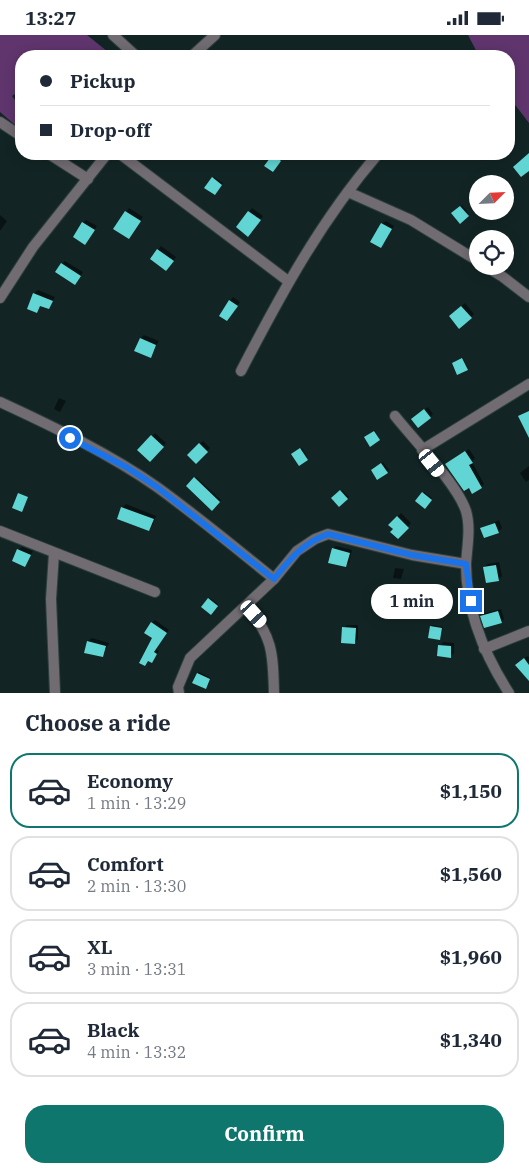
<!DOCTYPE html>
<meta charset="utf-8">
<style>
:root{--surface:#fff;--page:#f6f6f7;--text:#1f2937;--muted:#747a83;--line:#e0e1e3;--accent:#0f766e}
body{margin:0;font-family:"IBM Plex Serif",serif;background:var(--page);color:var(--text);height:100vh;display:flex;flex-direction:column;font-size:19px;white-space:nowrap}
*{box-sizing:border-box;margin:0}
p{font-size:16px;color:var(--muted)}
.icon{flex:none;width:28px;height:28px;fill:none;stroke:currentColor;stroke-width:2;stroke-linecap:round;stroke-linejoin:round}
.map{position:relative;height:658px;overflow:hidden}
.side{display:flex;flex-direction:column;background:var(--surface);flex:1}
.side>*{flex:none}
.banner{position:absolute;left:15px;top:15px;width:500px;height:110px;border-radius:20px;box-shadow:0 2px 12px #0003;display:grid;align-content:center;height:110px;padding:0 25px;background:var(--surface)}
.needle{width:32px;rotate:66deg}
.buttons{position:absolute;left:469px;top:140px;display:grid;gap:10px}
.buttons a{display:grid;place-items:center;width:45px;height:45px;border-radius:50%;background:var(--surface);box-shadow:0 2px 12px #0003;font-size:25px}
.end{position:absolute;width:22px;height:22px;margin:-11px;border:6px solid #1a73e8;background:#fff;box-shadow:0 0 0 2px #fff}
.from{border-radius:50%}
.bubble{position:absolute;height:35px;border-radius:18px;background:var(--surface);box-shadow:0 2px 12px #0003;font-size:16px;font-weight:700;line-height:35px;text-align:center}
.car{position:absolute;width:15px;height:30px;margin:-15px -8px;border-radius:6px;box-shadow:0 0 4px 1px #0007;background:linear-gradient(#fff 24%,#345 0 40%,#fff 0 76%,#345 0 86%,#fff 0)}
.banner b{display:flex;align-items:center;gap:18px;height:48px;font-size:19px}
.banner b+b{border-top:1px solid var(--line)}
.banner i{width:12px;height:12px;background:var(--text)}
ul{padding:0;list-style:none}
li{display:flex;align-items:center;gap:15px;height:75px;margin:0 10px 8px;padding:0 15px;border:2px solid var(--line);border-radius:20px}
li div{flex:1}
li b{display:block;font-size:19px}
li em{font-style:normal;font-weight:700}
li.on{border-color:var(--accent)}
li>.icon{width:45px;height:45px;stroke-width:1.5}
h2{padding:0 25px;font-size:22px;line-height:60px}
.primary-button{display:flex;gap:10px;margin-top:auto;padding:10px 25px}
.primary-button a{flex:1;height:58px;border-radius:20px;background:var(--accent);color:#fff;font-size:20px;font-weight:700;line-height:58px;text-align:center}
.status{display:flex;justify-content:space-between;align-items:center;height:35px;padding:0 25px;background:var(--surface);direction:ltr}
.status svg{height:14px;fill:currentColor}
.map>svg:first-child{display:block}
</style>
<div class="status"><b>13:27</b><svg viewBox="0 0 49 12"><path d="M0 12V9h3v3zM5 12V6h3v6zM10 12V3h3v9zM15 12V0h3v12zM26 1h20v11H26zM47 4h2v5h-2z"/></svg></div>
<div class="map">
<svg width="529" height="658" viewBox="0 0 529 658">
<rect width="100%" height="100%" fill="#122524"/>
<g fill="#60356e">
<polygon points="0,0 87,0 113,21 21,21 21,55 12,61 21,73 21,95 0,77"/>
<polygon points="468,0 529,0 529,88 516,71 509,65 509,21 479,21"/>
</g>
<g fill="#0007">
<polygon points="403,119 412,119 408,123"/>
<polygon points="214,142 223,148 215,159 206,152"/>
<polygon points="462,170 469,179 460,187 452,178"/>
<polygon points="129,173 143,182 129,203 115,194"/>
<polygon points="252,173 263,181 252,197 238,192"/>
<polygon points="0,180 7,186 0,196"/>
<polygon points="86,185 97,191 85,209 83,188"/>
<polygon points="386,186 394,191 384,208 382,189"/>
<polygon points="161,211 176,222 170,231 151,224"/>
<polygon points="65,226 83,237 78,245 62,229"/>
<polygon points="38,255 55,262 49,273 41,270 37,276 34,259"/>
<polygon points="233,262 240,267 230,281 220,280"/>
<polygon points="465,268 474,279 471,282 454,278"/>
<polygon points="144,300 159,306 150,321 141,303"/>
<polygon points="463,323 468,333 467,334 454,327"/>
<polygon points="59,363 66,366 60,377 54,374"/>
<polygon points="428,372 433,379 430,382 416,381"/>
<polygon points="375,395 379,404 367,401"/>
<polygon points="155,398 166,408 150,426 139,415"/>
<polygon points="203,406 210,413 196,427 189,420"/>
<polygon points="302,413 308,423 307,424 294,418"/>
<polygon points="469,414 475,423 472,427 484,449 481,452 469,451 447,429"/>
<polygon points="383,427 389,435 378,443 374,434"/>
<polygon points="529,431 529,445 526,447 520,438"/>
<polygon points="196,442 221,465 212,474 188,451"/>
<polygon points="342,455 349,462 339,471 332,463"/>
<polygon points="424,457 432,463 425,473 416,466"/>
<polygon points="126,469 156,481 152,492 149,495 122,473"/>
<polygon points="401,478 411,488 398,503 390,490"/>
<polygon points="499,485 502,493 498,497 482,494"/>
<polygon points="336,511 352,515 349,528 346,531 333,514"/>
<polygon points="22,512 33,516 25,530 18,515"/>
<polygon points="499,527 502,541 499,545 484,533 487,529"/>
<polygon points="395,533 404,534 401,544 393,543"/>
<polygon points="210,563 218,569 211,578 203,572"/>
<polygon points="437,563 446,564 444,574 435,573"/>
<polygon points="501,574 504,584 501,587 482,581 485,578"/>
<polygon points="155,585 169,595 156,614 159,616 152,627 148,625 153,603 152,588"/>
<polygon points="347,590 358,590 358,604 354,608 343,593"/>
<polygon points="432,590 443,592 440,604 431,592"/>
<polygon points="92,603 109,608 103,621 88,606"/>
<polygon points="443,607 454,608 454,618 451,621 440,611"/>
<polygon points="527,621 529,622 529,638 517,630"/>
<polygon points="199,637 211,643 207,652 198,639"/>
</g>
<g fill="#61d5d3">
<polygon points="529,118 529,136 521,142 513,132"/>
<polygon points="273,119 281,126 273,137 264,131"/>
<polygon points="212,142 222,150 215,160 204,153"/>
<polygon points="460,171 469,181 460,189 451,178"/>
<polygon points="125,176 141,186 129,204 113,194"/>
<polygon points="248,176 261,185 248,202 236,192"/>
<polygon points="82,187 95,195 85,210 73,202"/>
<polygon points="381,188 392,194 381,213 370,207"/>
<polygon points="157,214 174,226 166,236 150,224"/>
<polygon points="61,228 81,241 75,250 55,237"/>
<polygon points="33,258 53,266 49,274 40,271 37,278 27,274"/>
<polygon points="229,265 238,271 227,286 219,281"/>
<polygon points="461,271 472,283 459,294 449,281"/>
<polygon points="140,303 156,310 151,323 134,316"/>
<polygon points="462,323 468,335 457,340 452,328"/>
<polygon points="424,374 431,383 418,393 411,384"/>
<polygon points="529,376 529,403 518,381"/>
<polygon points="374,396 380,405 370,412 364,402"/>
<polygon points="151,400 164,412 150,427 137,415"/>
<polygon points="199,408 208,417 196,429 187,420"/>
<polygon points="300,413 308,425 299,431 291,419"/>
<polygon points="465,416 473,428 469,430 482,453 472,459 469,453 464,456 445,429"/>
<polygon points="381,428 388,438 377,445 371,435"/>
<polygon points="194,442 220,467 212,476 186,451"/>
<polygon points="340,455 348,464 339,472 331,463"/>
<polygon points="422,457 432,465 425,474 415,466"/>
<polygon points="18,458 28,462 22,477 12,473"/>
<polygon points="121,472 154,484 149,496 117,484"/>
<polygon points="397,481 409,493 398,504 390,497 393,494 388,490"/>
<polygon points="495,488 499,498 484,503 480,493"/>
<polygon points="332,513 350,518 346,532 328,528"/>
<polygon points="17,514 31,520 25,532 12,526"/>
<polygon points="496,530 499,546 486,548 483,532"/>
<polygon points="208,563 218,571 211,580 201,572"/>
<polygon points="498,576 502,588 484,593 480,581"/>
<polygon points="151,587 167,598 154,617 157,619 152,628 148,626 145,631 139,628 152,603 144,598"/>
<polygon points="430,591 442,593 440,605 428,603"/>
<polygon points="342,592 356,593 355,609 341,608"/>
<polygon points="87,606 106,611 103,622 84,618"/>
<polygon points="438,610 451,611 451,623 437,621"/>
<polygon points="524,623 529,630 529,646 515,630"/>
<polygon points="197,638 210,644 206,654 192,648"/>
</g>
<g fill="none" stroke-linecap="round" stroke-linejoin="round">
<defs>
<g id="street">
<polyline points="113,0 136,21"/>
<polyline points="192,21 215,0"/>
<polyline points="0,87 21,101"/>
<polyline points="49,119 88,144"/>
<polyline points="120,119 288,246"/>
<polyline points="348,157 411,185 478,226"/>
<polyline points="485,231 503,242 529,262"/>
<polyline points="0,263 33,212 107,119"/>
<path d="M241,336c40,-77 80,-151 137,-217"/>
<path d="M0,367c52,24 110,52 157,85 40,29 79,61 117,92"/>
<path d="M395,381c19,24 62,68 71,95 5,17 1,36 0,53 0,47 18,90 43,129"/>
<polyline points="422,415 529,349"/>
<polyline points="0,496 155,557"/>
<polyline points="54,518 51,564 55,658"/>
<path d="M246,571c27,30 27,48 28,87"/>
<polyline points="484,614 529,596"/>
<polyline points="179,658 178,652 190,623 274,544 297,516 315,504 328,499 412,520 466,529"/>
</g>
</defs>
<use href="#street" stroke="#2e403f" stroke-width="12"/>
<use href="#street" stroke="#716c72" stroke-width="10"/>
</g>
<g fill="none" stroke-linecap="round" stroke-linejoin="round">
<path stroke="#1a73e8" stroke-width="6" d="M70,403l58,30 29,19 117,92c16,-20 29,-36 54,-45l84,21 54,9 5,37"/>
</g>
</svg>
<div class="buttons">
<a><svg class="needle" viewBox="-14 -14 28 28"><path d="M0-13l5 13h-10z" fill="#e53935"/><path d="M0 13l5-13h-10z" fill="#747a83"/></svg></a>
<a><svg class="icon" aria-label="locate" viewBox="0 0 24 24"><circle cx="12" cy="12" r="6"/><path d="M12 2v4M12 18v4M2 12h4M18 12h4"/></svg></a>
</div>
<i class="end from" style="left:70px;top:403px"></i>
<i class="end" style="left:471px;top:566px"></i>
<div class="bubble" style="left:371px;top:549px;width:82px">1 min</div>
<i class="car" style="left:432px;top:428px;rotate:141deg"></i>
<i class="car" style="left:254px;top:579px;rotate:138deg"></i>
<div class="banner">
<b><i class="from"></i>Pickup</b>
<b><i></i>Drop-off</b>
</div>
</div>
<section class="side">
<h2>Choose a ride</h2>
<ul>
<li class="on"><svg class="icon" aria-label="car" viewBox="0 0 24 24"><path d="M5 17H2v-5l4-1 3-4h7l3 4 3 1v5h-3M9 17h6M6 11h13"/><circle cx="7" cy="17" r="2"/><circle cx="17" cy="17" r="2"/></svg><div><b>Economy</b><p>1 min · 13:29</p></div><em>$1,150</em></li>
<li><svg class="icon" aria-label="car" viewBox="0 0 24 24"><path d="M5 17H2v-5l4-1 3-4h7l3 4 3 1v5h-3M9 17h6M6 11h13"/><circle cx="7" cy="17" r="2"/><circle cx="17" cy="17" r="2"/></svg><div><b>Comfort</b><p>2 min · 13:30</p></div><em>$1,560</em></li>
<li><svg class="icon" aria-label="car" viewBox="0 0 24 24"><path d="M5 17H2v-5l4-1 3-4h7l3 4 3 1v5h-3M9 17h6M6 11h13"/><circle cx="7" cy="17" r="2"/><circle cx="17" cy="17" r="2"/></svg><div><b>XL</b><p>3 min · 13:31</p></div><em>$1,960</em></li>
<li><svg class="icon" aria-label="car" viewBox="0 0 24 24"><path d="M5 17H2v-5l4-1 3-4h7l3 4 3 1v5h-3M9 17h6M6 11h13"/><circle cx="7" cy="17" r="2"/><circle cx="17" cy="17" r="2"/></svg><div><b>Black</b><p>4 min · 13:32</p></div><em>$1,340</em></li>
</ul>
<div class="primary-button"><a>Confirm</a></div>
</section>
